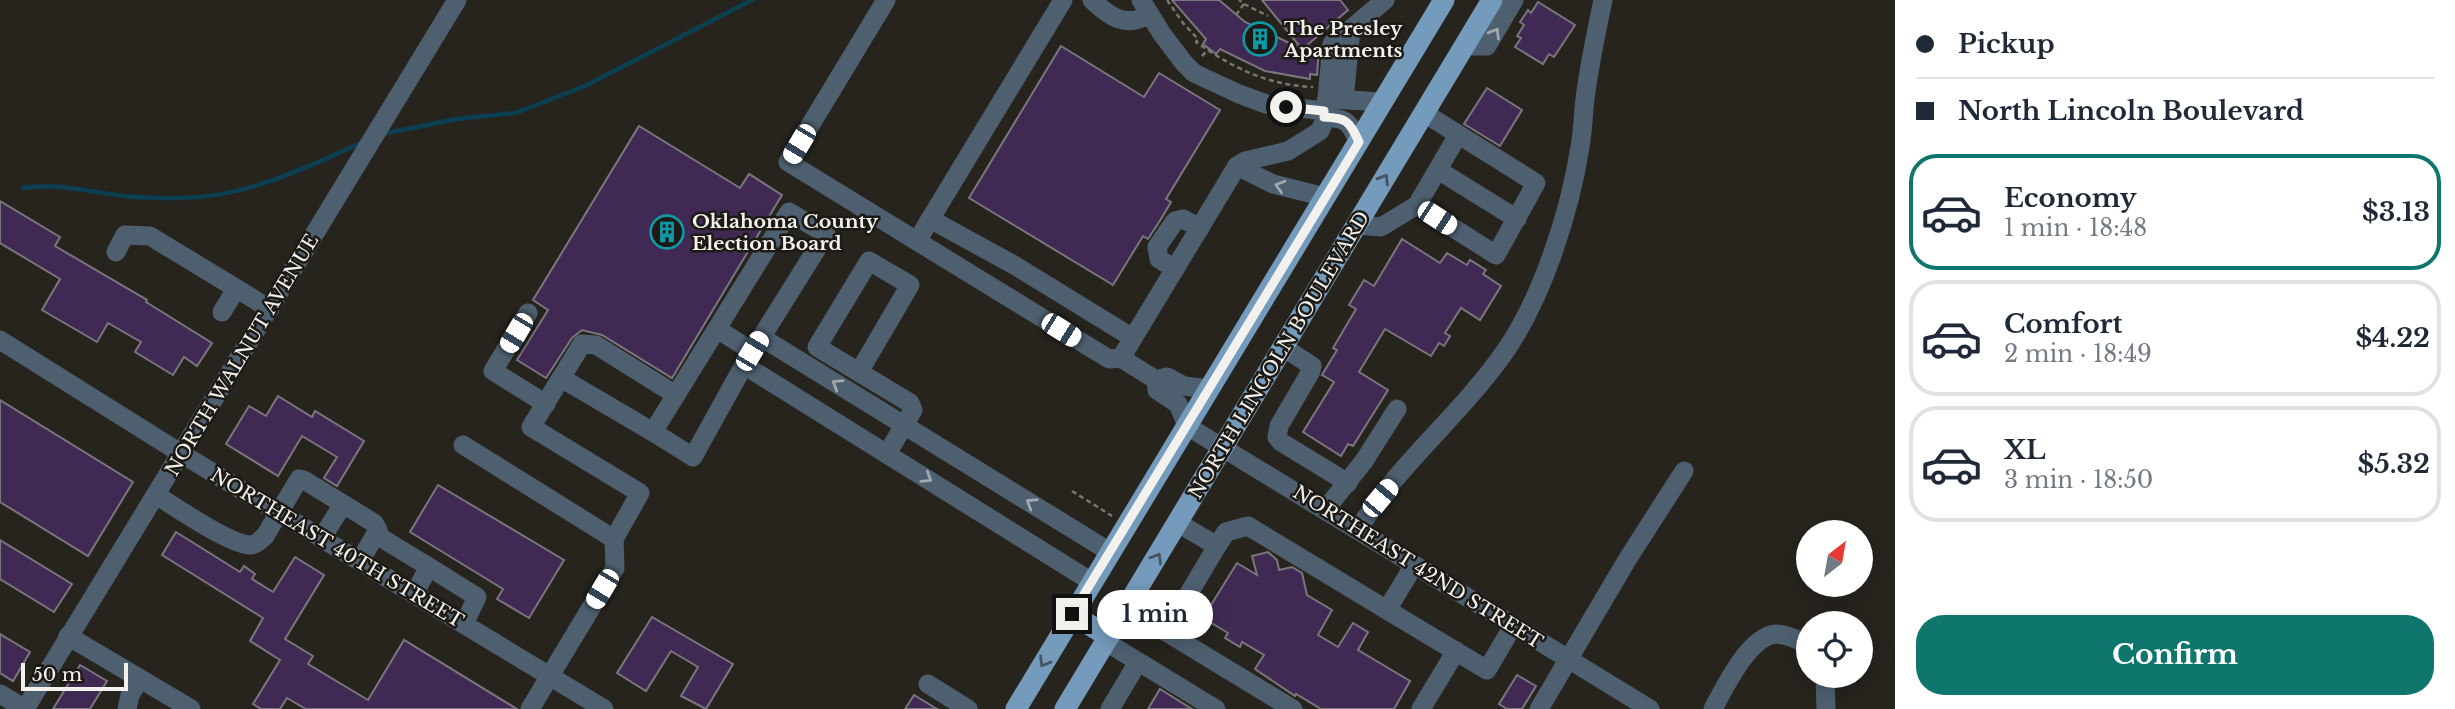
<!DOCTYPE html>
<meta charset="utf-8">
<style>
:root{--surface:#fff;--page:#f6f6f7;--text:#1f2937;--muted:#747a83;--line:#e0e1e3;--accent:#0f766e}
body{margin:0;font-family:"Libre Baskerville",serif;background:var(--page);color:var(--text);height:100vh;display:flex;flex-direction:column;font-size:26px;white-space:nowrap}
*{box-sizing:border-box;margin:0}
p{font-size:23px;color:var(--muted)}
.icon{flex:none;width:38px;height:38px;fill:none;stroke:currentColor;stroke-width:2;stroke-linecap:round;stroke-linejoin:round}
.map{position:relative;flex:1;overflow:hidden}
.panel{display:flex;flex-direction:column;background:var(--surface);width:560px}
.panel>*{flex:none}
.hud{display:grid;align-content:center;height:154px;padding:0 21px;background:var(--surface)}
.needle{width:46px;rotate:31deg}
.controls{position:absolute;left:1796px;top:520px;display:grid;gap:14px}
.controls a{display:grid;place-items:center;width:77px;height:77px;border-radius:50%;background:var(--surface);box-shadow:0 4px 18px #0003;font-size:35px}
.scale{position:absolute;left:21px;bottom:18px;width:107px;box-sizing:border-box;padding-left:7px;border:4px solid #f3f1ed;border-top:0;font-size:19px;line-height:24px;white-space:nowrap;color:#f3f1ed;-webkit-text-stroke:5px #1d1a15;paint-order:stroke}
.end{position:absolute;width:32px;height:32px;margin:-16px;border:9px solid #f3f1ed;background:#111;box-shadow:0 0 0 4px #111}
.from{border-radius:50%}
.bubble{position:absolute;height:49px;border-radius:24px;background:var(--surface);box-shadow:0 4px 18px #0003;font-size:23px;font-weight:800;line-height:49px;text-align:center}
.car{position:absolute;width:21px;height:42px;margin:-21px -10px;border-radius:9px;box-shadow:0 0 5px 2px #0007;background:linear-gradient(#fff 24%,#345 0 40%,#fff 0 76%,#345 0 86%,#fff 0)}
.hud b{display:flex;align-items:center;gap:24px;height:66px;font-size:26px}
.hud b+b{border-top:2px solid var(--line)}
.hud i{width:18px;height:18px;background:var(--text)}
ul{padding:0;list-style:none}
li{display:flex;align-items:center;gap:21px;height:116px;margin:0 14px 10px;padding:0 7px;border:4px solid var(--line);border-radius:28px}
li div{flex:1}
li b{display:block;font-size:26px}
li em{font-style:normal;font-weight:800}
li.on{border-color:var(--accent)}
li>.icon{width:63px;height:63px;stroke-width:1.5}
.cta{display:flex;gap:14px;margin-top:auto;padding:14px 21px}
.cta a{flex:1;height:80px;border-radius:28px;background:var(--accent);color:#fff;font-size:28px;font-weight:800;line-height:80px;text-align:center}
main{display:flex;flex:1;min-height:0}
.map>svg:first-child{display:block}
</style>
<main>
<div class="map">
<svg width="1895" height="709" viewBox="0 0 1895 709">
<rect width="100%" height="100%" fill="#27241e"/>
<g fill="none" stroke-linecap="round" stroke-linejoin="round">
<g stroke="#0a4052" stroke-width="4.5">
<polyline points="382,134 457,119 516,113 587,85 752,0"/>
<path d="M23,188c35,-6 66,4 101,8 17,2 36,2 53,2 65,1 126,-29 184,-55"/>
</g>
</g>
<g fill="#402a54" stroke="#79767d" stroke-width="2">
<polygon points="1172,0 1219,0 1245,22 1302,49 1262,0 1340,0 1348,10 1306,46 1319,48 1317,75 1310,74 1310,79 1265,71 1220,49 1216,54 1203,44 1206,39"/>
<polygon points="1538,2 1575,25 1554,57 1549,54 1543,64 1515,47 1521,38 1517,36 1524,25 1520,22 1528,10 1531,13"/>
<polygon points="1061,46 1144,97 1159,73 1220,110 1166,199 1171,202 1161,219 1148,239 1143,236 1113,285 969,198"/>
<polygon points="1487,88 1522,110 1500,146 1464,124"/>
<polygon points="639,126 740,188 749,174 782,195 672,378 602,335 582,330 572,338 546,378 517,360 548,310 533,300"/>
<polygon points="0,201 60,237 55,246 147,300 146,302 212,343 197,366 184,357 173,375 135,352 141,342 108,323 97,342 42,310 60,279 0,243"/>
<polygon points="1402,239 1440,263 1447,253 1467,265 1470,260 1486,270 1483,274 1501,286 1480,320 1461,308 1445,333 1450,336 1444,346 1439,343 1431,356 1385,329 1359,372 1388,390 1353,446 1348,444 1341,456 1303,432 1334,382 1322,375 1337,350 1333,348 1356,309 1349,305 1364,280 1374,286"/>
<polygon points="278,396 312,417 315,411 364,441 337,486 324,478 337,457 302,436 278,476 226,444 249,406 266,416"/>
<polygon points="0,400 133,482 88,556 0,502"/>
<polygon points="438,485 564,560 529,618 497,599 503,589 410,532"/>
<polygon points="176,532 240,572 244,566 255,574 252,579 273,592 295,557 324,575 285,639 313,656 308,664 368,700 404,640 517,709 306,709 287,698 280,709 261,709 253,704 280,660 250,641 263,618 162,555"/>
<polygon points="0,540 72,584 54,612 0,579"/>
<polygon points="1268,552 1277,560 1279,570 1292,567 1302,573 1307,595 1332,610 1318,635 1338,647 1353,623 1368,632 1358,650 1410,681 1394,709 1321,709 1296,694 1295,696 1255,669 1264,655 1242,642 1240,647 1225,638 1228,633 1203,618 1237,563 1257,575 1252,556"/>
<polygon points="652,617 733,664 706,709 681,696 698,667 671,651 646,691 617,673"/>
<polygon points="0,634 30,652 13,681 0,673"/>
<polygon points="80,665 107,681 90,709 53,709"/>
<polygon points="1517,675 1536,686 1522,709 1507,709 1499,704"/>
<polygon points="1160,689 1192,709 1148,709"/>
<polygon points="914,695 937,709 905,709"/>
</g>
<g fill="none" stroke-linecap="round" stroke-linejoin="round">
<g stroke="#797671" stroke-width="2.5" stroke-dasharray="5 3.5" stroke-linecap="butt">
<path d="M1167,0l16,23 15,16 -2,3c37,26 71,43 117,45"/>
<polyline points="1244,4 1268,16"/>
<polyline points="1236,15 1244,4 1239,0"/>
<polyline points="1202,56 1209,49"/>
<polyline points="1072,491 1112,516"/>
</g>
<g stroke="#4e6070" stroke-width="19">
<polyline points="886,0 788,162 1109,359 1121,358 1156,380 1167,377 1184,386 1209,389"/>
<path d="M1092,0c18,17 33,28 57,15"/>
<polyline points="1141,0 1162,34 1184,63 1194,73 1239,94 1266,104 1324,111"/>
<polyline points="1464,46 1487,46 1514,0"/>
<polyline points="1331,99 1383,102"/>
<polyline points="1344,99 1351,29 1385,0"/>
<path d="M1324,117c23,1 25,5 35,25"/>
<polyline points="1237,166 1273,184 1325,197"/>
<polyline points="1438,170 1517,219"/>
<polyline points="1417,205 1458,135"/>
<polygon points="789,212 826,234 744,365 693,457 653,432"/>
<polyline points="930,219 1014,265 1133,338"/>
<polyline points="1356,225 1381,227 1417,205 1496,255 1536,183 1424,113"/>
<polyline points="917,241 1063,0"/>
<polyline points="116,252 125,235 150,236 270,309"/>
<polyline points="1175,269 1159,259 1157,247 1175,221 1183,219 1200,228"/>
<polyline points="222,312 236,289"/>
<polyline points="528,313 493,371 546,404"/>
<polyline points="717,329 752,351"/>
<polyline points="761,337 1110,552"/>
<polyline points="0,340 182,454 604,709"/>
<polyline points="1283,347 1312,366 1311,371 1279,426 1277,437 1281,442 1348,483"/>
<polyline points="1121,358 1237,166 1245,161 1288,151 1320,131 1324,122 1324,111 1327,98 1332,44 1351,29"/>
<polyline points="744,365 1092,582"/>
<polyline points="859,372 910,285 869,261 817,347 910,403 913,410 887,454"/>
<polyline points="1156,380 1157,390 1178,404 1187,426 1650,709"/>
<polyline points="653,432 561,378 582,344 596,345 676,395"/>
<polyline points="463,445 614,539 640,493 531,427 561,378"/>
<path d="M156,495c19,12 76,51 95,50 7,-1 9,-5 14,-9l34,-57 5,1 70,43 4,7 -18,31"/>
<polyline points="1325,510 1364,461 1397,409"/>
<polyline points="1178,523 1217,546 1226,532 1248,526 1387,610"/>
<path d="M1358,530c40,-66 103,-115 148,-180 37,-54 64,-139 74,-203 3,-16 3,-32 5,-48 4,-33 11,-66 18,-99"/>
<polyline points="375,534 429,567 414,594"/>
<polyline points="322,538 343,504"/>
<polyline points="1217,546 1166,632 1293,709"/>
<polyline points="1414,565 1387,610 1487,670 1513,626"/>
<polyline points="429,567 477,597 464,624"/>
<polyline points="68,636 191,709"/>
<polyline points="1106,642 1216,709"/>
<polyline points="1825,676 1826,709"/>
<polyline points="928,684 968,709"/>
<polyline points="0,694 25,709"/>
<polyline points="25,709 457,0"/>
<polyline points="127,709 130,695 140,679"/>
<polyline points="530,709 615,568 614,539"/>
<polyline points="1110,709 1138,662"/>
<polyline points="1421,709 1456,651"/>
<polyline points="1539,709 1627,560 1684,471"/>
<path d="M1713,709c12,-22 36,-73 63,-75 10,0 22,6 32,10"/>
</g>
<g stroke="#759bbc" stroke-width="21">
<polyline points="1072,614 1109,637"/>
<polyline points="1016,709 1444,0"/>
<polyline points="1065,709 1492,0"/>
</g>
</g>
<defs><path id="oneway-chevron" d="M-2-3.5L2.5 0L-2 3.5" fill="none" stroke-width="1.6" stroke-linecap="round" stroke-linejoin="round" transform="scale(1.75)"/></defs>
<g stroke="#a0a8ae">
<use href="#oneway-chevron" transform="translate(1495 33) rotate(-59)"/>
<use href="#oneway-chevron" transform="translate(1280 186) rotate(-164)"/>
<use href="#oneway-chevron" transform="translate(837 384) rotate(-148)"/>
<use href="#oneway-chevron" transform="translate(927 478) rotate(32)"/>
<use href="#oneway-chevron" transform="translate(1031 503) rotate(-149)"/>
</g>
<g stroke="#455460">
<use href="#oneway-chevron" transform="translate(1384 179) rotate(-59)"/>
<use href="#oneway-chevron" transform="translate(1157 558) rotate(-59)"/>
<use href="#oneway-chevron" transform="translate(1044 662) rotate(121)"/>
</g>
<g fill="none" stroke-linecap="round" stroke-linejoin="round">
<path stroke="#f3f1ed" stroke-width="9" d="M1072,614l287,-472c-10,-21 -12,-24 -35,-25v-6l-38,-4"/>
</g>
<defs>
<symbol id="building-ring" viewBox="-11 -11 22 22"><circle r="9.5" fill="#1d1a15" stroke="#0f9aa8" stroke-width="1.5"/><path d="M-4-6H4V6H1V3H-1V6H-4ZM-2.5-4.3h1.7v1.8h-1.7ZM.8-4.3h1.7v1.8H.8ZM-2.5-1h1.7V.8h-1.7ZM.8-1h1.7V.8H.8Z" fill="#0f9aa8"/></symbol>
</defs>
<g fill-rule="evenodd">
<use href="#building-ring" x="1241" y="20" width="38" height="38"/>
<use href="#building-ring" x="648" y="213" width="38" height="38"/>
</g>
<g text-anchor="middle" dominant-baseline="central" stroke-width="5" stroke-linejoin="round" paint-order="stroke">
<g font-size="19" font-weight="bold" fill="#f3f1ed" stroke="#1d1a15" text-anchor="start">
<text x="1284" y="28">The Presley<tspan x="1284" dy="22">Apartments</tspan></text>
<text x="692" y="221">Oklahoma County<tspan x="692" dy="22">Election Board</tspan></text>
</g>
<g font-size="19" fill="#f3f1ed" stroke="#1d1a15">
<text transform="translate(242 355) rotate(-59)">NORTH WALNUT AVENUE</text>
<text transform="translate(1279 355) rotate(-59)">NORTH LINCOLN BOULEVARD</text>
<text transform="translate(337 548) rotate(31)">NORTHEAST 40TH STREET</text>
<text transform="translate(1418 567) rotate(32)">NORTHEAST 42ND STREET</text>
</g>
</g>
</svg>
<div class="controls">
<a><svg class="needle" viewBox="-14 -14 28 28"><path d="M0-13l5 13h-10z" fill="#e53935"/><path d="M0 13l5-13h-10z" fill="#747a83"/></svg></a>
<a><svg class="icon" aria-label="locate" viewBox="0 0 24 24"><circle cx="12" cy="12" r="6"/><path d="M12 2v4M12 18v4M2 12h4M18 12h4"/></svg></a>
</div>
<div class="scale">50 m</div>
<i class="end from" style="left:1286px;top:107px"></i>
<i class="end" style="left:1072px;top:614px"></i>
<div class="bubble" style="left:1097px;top:590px;width:116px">1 min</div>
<i class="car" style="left:799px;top:144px;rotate:211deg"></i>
<i class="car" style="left:1437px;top:218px;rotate:123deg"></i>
<i class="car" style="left:1061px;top:330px;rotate:122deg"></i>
<i class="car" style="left:516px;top:333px;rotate:211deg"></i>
<i class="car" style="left:752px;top:351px;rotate:31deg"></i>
<i class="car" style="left:1380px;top:498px;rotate:40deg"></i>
<i class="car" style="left:602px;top:589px;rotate:211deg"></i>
</div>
<section class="panel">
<div class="hud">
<b><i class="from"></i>Pickup</b>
<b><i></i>North Lincoln Boulevard</b>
</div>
<ul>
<li class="on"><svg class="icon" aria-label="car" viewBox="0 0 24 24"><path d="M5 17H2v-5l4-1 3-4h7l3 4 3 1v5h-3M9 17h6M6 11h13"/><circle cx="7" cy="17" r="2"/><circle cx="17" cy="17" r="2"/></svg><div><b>Economy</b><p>1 min · 18:48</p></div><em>$3.13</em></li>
<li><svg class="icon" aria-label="car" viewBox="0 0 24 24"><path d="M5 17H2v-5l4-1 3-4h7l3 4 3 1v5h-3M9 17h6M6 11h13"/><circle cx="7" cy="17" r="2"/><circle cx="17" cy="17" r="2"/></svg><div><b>Comfort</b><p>2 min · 18:49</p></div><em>$4.22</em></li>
<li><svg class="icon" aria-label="car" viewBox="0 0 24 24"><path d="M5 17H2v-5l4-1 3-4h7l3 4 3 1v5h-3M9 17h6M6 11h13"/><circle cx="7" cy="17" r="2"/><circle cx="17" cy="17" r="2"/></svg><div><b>XL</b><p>3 min · 18:50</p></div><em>$5.32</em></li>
</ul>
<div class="cta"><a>Confirm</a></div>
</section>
</main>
